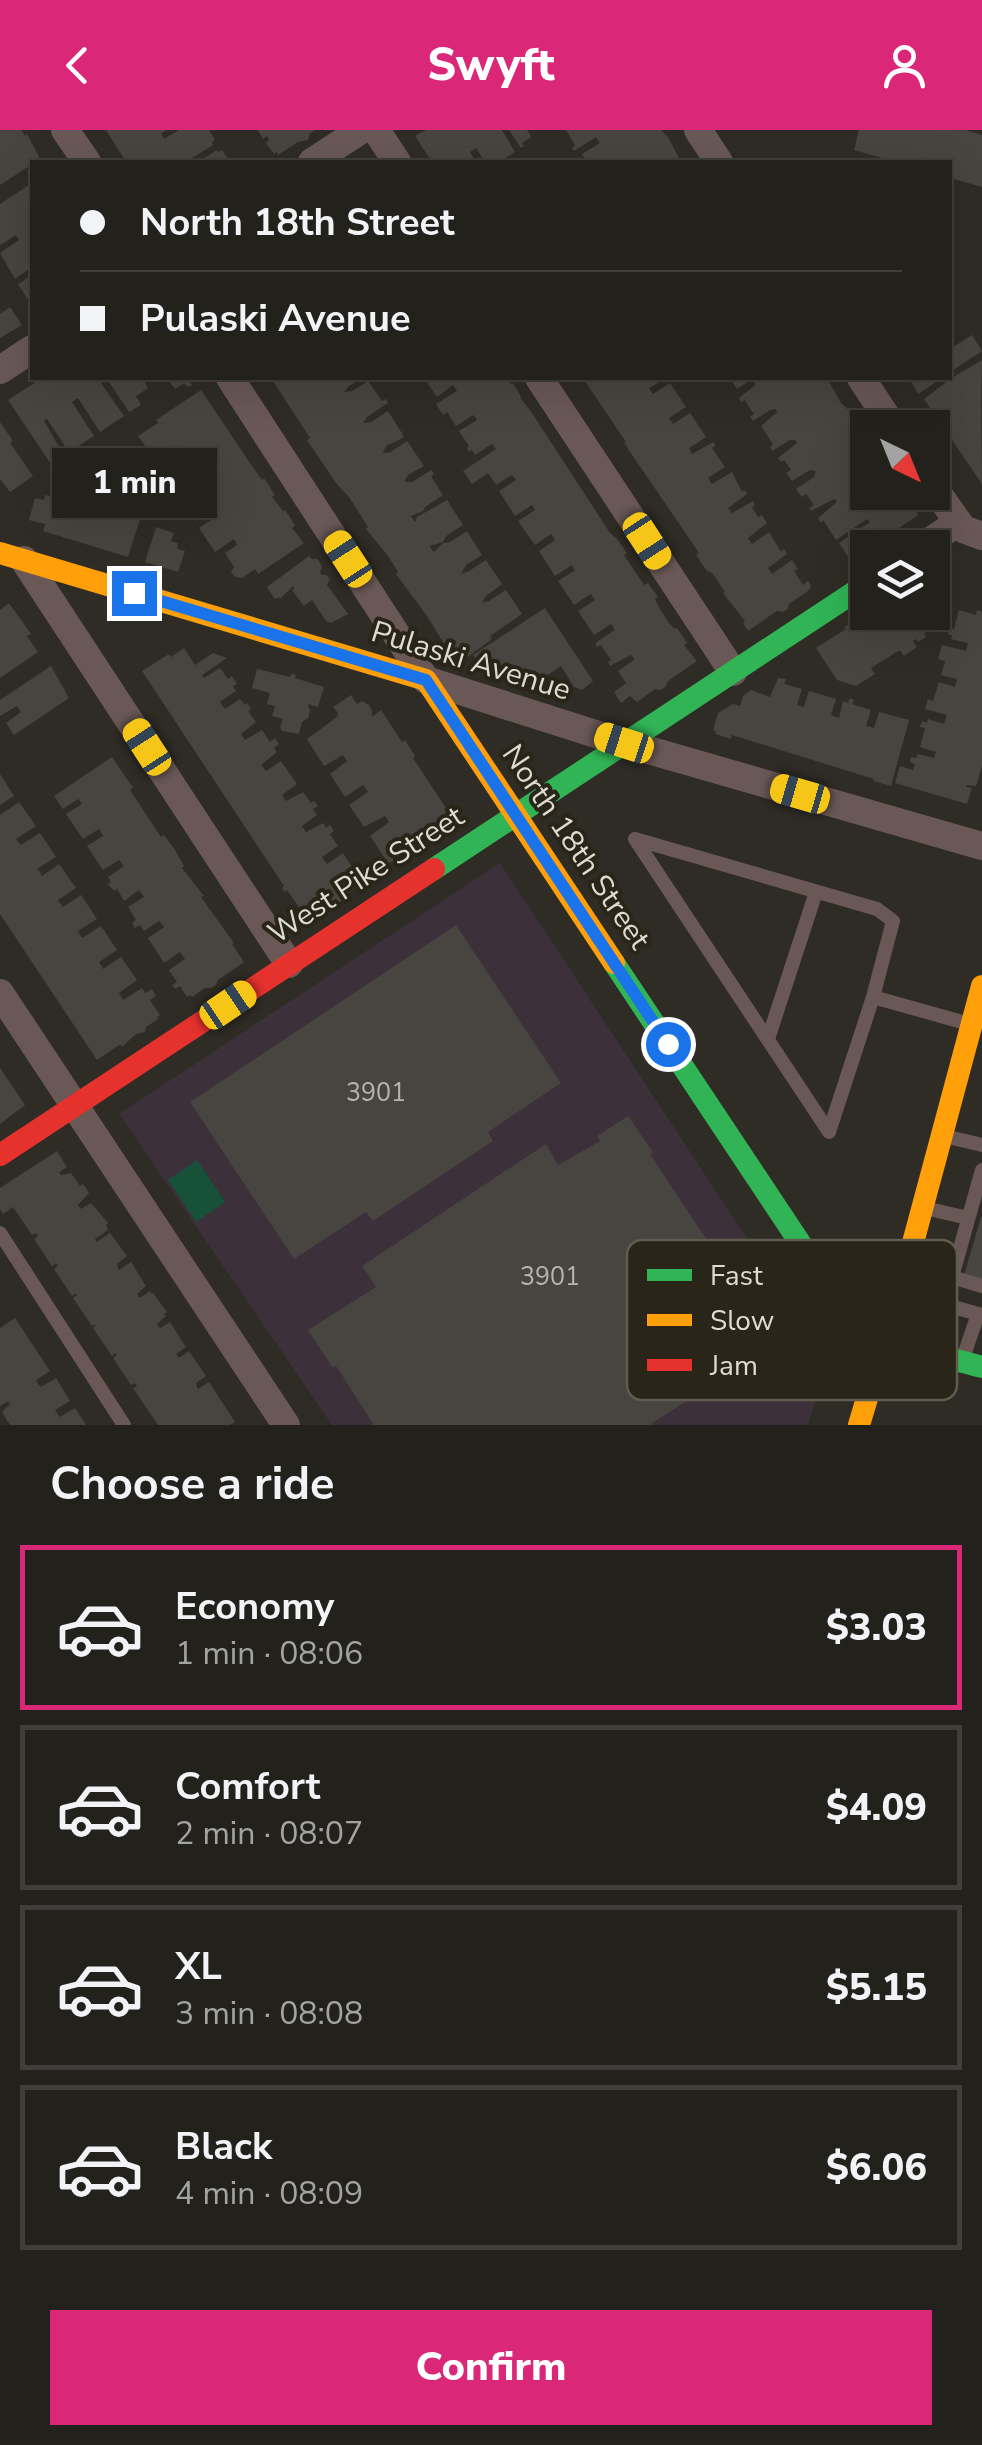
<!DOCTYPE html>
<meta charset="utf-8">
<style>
:root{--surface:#23211c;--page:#2f2e29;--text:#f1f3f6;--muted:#a3a3a3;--line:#403e3b;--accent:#db2777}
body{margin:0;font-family:"Nunito Sans",sans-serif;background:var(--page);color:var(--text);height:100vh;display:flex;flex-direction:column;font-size:38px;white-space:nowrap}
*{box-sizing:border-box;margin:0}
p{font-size:32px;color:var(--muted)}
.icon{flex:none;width:55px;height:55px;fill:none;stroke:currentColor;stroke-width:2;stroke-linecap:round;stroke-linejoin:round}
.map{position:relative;height:1295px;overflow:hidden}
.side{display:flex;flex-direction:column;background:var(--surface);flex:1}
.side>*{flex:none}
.hud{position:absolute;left:30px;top:30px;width:922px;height:220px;border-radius:0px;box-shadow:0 10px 40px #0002,0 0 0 2px var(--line);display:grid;align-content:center;height:220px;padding:0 50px;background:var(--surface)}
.needle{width:65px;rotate:137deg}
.controls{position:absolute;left:850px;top:280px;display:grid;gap:20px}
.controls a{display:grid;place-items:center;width:100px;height:100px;border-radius:0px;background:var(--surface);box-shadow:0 10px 40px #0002,0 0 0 2px var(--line);font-size:50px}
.end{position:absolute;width:45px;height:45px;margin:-22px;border:12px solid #1a73e8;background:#fff;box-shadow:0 0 0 5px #fff}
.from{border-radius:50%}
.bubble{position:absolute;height:70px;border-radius:0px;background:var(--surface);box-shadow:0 10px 40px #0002,0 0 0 2px var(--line);font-size:32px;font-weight:800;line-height:70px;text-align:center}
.car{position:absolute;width:30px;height:60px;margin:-30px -15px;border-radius:12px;box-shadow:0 0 8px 2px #0007;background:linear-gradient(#f5c518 24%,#345 0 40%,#f5c518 0 76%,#345 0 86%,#f5c518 0)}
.hud b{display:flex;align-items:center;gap:35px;height:95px;font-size:38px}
.hud b+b{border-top:2px solid var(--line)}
.hud i{width:25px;height:25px;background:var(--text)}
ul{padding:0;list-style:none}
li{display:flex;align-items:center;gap:30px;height:165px;margin:0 20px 15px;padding:0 30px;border:5px solid var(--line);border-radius:0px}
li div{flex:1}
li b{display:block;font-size:38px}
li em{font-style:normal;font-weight:800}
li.current{border-color:var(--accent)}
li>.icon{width:90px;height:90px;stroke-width:1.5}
h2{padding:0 50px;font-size:45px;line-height:120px}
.primary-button{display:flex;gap:20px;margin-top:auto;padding:20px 50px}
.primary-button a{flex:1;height:115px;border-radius:0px;background:var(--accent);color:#fff;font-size:40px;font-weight:800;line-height:115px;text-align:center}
header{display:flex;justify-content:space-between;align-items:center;height:130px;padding:0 50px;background:var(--accent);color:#fff;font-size:45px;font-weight:800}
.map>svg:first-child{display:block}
</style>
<header><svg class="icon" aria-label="back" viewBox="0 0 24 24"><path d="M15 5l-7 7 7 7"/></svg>Swyft<svg class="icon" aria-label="person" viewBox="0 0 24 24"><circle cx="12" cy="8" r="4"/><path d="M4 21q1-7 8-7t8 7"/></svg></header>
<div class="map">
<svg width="982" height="1295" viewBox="0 0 982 1295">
<rect width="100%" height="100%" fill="#2f2c25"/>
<polygon fill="#3c303b" points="500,733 827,1230 808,1295 332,1295 119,984"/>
<polygon fill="#18513a" points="197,1030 225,1072 196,1092 168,1050"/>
<g fill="#48443f">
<polygon points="0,0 21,0 25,6 27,4 40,29 0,55"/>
<polygon points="106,0 166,0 161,4 164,9 179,0 209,0 215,10 212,12 213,15 186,32 126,32"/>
<polygon points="258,0 315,0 310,3 308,10 298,12 278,25 277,22 274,24 266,13 269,10 267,6 263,9"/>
<polygon points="426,0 502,0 515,22 499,32 485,32 476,18 470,22 476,32 432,32 415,6"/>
<polygon points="509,0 527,0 531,7 522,13 524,16 521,18"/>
<polygon points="566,0 661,0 668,7 681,32 587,32 582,24 600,13 596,7 574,21 572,18 575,15"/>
<polygon points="859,0 966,0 982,5 982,57 950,48 950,32 896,32 854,20"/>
<polygon points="217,20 218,22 222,20 229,30 224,32 198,32"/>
<polygon points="32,53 32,137 15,149 0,123 19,110 16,105 0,115 0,74"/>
<polygon points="32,145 32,176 18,154"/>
<polygon points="10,177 22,195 0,208 0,184"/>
<polygon points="972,205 982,221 950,242 950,219"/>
<polygon points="982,230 981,272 982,354 924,269 953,247"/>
<polygon points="42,248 142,248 148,258 136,266 141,275 129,282 107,249 101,253 124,286 100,302 78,268 72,272 94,306 69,322 47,289 44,291 64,325 51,334 8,270"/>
<polygon points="167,248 194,248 189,250 192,255 187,257 184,253 175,259"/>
<polygon points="271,248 362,248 349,256 344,262 352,261 368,251 382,271 386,269 388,273 367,287 363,293 371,292 388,281 403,305 403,308 386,316 383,323 391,322 407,311 424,336 408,345 404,352 412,352 431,340 434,344 431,346 443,365 425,377 423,381 411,386 415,392 417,387 447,370 463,395 446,406 443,412 430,416 432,420 434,422 443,413 450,412 467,401 482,425 466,435 461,444 469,441 486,430 502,454 486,466 482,473 489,471 506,460 522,484 490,506 492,509 465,529 451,525 427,486 396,444 398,442 388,426 366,399 368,397 349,367 336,353 307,310 310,308"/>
<polygon points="424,248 507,248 511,254 513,253 521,266 520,267 532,283 610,403 617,409 627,423 624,425 644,455 648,453 658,467 655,469 658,476 669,493 675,499 677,498 687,513 684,515 697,531 668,551 666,556 661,560 655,559 637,572 630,566 621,573 614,562 626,553 618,541 634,530 633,527 631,525 610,536 608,532 611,530 601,515 597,517 595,514 598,511 615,500 611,494 594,505 578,481 595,470 591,464 574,475 558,451 575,440 572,435 555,446 539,421 555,410 551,404 535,415 518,391 535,380 532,375 515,386 499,361 516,350 512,345 496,355 488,343 472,354 463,341 496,319 492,314 475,325 472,320 469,322 467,318 469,316 459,301 477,290 475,287 473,285 456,296 447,282 443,285 436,274 457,261 453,255 437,267"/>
<polygon points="583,248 666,248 649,258 653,264 670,253 686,277 669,288 673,294 690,283 706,307 689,318 692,324 713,312 716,315 712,318 725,337 708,348 712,354 732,342 742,362 745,360 747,364 728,378 730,381 732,383 753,371 755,375 752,377 758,387 762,385 767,393 748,408 752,414 769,402 781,422 784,419 787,424 768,438 772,444 792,430 798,439 794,441 803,455 808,451 811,456 808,461 789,474 788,479 783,482 777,481 748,501 743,493 745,491 723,463 725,462 713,444 706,440 696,425 699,423 624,313 626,312"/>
<polygon points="730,248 827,248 841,273 851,282 858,292 856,294 868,309 868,362 902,362 911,378 914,376 918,385 883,409 882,414 876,418 868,418 850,430 839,413 870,392 867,389 836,410 823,390 821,393 818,388 837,372 835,369 830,371 811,381 809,378 814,375 809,368 806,364 802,367 796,359 814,347 816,341 810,340 792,351 786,343 791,340 784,330 781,332 778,328 797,313 795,310 790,310 772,321 770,317 773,314 761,296 777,282 776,279 770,280 753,291 750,287 754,284 749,277 745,270 741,272 739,268 754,256 756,251 754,248 737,259"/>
<polygon points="909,248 942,248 918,264"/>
<polygon points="201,260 252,336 262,350 264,348 275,365 272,367 283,381 285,380 295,395 292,398 304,413 258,444 255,439 242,448 235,447 231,442 234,437 225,423 237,415 234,409 215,422 199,398 217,386 213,379 195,391 179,368 198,355 194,349 175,361 159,337 179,325 176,321 174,318 156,331 138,306 158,293 156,290"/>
<polygon points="0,292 13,311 10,313 33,346 10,362 0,349"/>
<polygon points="104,340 116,344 114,352 116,353 119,344 131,348 120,384 123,385 126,377 128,377 133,362 147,367 128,427 43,401 45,394 29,390 35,368 44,370 45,365 52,367 55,358 73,363 78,346 91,350 87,366 90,367 88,375 93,377"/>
<polygon points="156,397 174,403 171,411 178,413 177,419 185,421 178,442 145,432"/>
<polygon points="309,426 312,429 318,429 322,436 320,443 322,445 326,445 330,449 327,455 348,484 331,493 326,491 312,470 304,476 292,460 294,459 293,456 280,469 279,467 275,469 267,457"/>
<polygon points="9,473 31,504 27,506 38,522 0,548 0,480"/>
<polygon points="932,473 940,486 937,488 938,493 932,497 927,494 924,495 928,501 924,503 926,507 918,512 916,509 913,511 917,517 904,526 900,520 871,538 875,544 856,556 837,550 816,518 846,499 844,497 872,482 932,482"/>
<polygon points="545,478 593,551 582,560 574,557 561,536 543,548 475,528 473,525"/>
<polygon points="959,480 976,485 977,480 982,482 982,636 976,656 967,655 966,657 972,658 967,674 895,653 900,636 913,640 915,634 910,632 911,627 916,628 918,624 934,628 936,622 920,617 925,598 920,597 922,591 927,593 928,589 944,594 947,585 925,579 928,569 933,571 939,552 955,557 957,549 941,545 945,531 938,529 942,515 966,521 968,513 951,509 952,505 948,504 950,498 954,499"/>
<polygon points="184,518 195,535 213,523 227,528 202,545 204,548 220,538 228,549 232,546 237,554 233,556 236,561 220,572 225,579 240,569 245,575 247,573 251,579 248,581 256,592 241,604 245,610 262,600 270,612 275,608 279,614 274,618 277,622 261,635 266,641 281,631 297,654 282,665 286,671 303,662 311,673 314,671 318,676 313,679 317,685 302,696 306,702 323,693 326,698 330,695 334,701 330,704 338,716 322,727 327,734 343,723 361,751 339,773 333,772 307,789 287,760 285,762 282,758 284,756 142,541 169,524 171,527"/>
<polygon points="51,536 69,568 14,605 6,593 21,582 17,576 0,586 0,570"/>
<polygon points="257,539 290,547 291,544 296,545 295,548 324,557 318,577 308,574 310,581 308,588 302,592 299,604 283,601 280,598 283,589 272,586 275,576 267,574 270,563 252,558"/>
<polygon points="778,548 786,549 784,554 802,559 797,575 804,577 809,561 836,569 831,585 839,588 843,571 848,573 850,568 854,570 852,574 871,580 866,596 874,598 879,582 909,590 891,656 873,651 874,649 732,605 731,609 715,604 716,601 713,600 718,583 733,574 740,576 743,566 751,560 770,567"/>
<polygon points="351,565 357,574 362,571 369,575 372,581 372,587 381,580 402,612 405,610 415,626 413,628 454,690 431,707 431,711 427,714 423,712 414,718 414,722 409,725 405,724 392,732 388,733 370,706 389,692 385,686 364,697 349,675 368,662 366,659 363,655 345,667 330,644 347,631 343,625 324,636 307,609 337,587 338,583 333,577"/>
<polygon points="112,627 133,658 130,660 161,707 164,705 175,720 184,736 182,738 204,766 201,767 234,813 232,814 244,832 218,850 216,855 211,858 205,858 192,867 190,865 187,867 180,856 175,859 172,855 177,852 169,840 185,829 180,822 164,833 148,808 164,797 159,791 144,801 140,795 135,798 132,793 136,790 128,777 144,767 139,760 124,771 117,759 114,761 108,754 111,752 108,747 124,736 119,730 103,740 87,716 103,706 99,699 83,709 66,684 82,674 80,671 78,669 63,679 54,666"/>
<polygon points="0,644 14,666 0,675"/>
<polygon points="19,672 36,696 16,709 21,715 40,703 56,727 37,739 40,742 42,746 59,734 76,758 58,770 60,773 63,777 81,765 97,789 78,801 82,808 101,796 117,820 99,832 101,835 103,839 121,827 137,850 119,863 123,870 142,858 145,863 152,859 156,866 150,870 160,885 157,887 158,889 146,897 145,902 136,904 123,916 119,915 97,930 0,784 0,685"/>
<polygon points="456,795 561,953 488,1002 493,1011 373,1091 366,1082 294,1129 190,972"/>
<polygon points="0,938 25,975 0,994"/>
<polygon points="628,986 653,1022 650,1024 750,1175 753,1174 779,1212 649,1295 374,1295 336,1236 332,1237 308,1200 376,1157 362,1136 546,1014 558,1035 600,1011 597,1006"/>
<polygon points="57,1021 67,1037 59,1042 61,1045 71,1043 80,1056 83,1054 89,1063 78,1075 81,1079 91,1073 108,1093 106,1095 108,1100 95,1109 97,1112 110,1103 127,1126 117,1134 118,1138 119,1140 131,1132 146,1156 137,1164 140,1168 150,1161 152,1164 153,1163 167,1182 164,1184 166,1186 157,1194 160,1198 170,1192 186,1217 176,1224 179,1228 189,1221 206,1246 196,1253 197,1257 198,1259 209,1252 235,1292 230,1295 158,1295 133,1258 137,1256 135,1253 131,1255 113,1228 117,1225 115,1223 112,1226 93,1198 97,1194 92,1196 73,1168 77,1165 76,1163 72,1166 54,1139 58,1136 56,1133 52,1136 34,1109 38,1106 36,1103 32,1105 13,1077 3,1084 0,1079 0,1058"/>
<polygon points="981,1087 982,1087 982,1150 964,1145"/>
<polygon points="15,1188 50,1241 36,1250 38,1254 41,1257 56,1248 70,1271 55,1280 60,1287 75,1278 86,1295 10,1295 2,1282 10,1274 8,1271 0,1276 0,1198"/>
</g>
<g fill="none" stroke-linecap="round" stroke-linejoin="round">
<g stroke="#695855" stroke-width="14">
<polyline points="873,867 893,791 877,779 635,709 829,1002 873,867 966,893"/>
<polyline points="768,909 816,762"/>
<polyline points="944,1006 982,1015"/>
<polyline points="982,1040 952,1147 982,1156"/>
<polyline points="925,1078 968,1088"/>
<polyline points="0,1103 124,1295"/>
<polyline points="912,1136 952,1147 946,1175 982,1185"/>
<polyline points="962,1231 978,1184"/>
</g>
<g stroke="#695855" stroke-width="28">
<polyline points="65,0 87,32"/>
<polyline points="376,0 397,32"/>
<polyline points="698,0 719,32"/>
<polyline points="312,32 361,0"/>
<polyline points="0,240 32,219"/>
<polyline points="230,248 426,550 624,613 982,716"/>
<polyline points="539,248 733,542"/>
<polyline points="861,248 894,298"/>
<polyline points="932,355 963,399 982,406"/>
<polyline points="920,418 957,393"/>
<polyline points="24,430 289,834"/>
<polyline points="0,863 286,1295"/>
</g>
<g stroke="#30b455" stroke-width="22">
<polyline points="434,739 868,453"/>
<path d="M614,833l228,343c39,38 89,47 140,61"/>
</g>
<g stroke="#ff9f0a" stroke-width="22">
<polyline points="0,423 426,550 614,833"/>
<polyline points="859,1295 907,1135 982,856"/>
</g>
<polyline stroke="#e5322d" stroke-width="22" points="0,1025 434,739"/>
</g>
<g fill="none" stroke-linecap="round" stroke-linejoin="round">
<polyline stroke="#1a73e8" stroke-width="12" points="134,463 426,550 668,914"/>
</g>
<g text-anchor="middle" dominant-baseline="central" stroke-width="8" stroke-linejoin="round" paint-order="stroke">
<g font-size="25" fill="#b8b5ae">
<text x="376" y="963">3901</text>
<text x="550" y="1147">3901</text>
</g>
<g font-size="30" fill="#dedbd3" stroke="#292518">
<text transform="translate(471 531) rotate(17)">Pulaski Avenue</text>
<text transform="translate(576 717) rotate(56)">North 18th Street</text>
<text transform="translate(366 745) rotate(-33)">West Pike Street</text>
</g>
</g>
<rect x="627" y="1110" width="330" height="160" rx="15" fill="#292518" stroke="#5f5c50" stroke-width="2.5"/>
<rect x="647" y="1139" width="45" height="12" fill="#30b455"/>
<rect x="647" y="1184" width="45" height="12" fill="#ff9f0a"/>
<rect x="647" y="1229" width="45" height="12" fill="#e5322d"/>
<g font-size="28" fill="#dedbd3">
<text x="710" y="1155">Fast</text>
<text x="710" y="1200">Slow</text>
<text x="710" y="1245">Jam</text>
</g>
</svg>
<div class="controls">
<a><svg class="needle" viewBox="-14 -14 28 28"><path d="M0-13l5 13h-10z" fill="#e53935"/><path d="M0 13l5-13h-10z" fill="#a3a3a3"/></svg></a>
<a><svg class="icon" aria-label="layers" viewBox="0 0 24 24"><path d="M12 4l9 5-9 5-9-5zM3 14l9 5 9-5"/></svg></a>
</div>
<i class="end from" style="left:668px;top:914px"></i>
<i class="end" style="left:134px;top:463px"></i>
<div class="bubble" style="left:52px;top:318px;width:165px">1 min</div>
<i class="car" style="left:647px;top:411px;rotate:147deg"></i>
<i class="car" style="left:348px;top:429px;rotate:327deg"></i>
<i class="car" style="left:624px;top:613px;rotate:288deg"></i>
<i class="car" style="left:147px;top:617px;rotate:327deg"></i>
<i class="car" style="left:800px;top:664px;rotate:286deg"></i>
<i class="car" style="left:228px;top:875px;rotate:56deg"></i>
<div class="hud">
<b><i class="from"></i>North 18th Street</b>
<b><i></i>Pulaski Avenue</b>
</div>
</div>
<section class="side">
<h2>Choose a ride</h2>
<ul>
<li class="current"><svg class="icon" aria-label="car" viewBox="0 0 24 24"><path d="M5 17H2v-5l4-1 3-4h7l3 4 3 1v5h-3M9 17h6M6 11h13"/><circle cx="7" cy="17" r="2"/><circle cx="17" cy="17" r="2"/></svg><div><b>Economy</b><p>1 min · 08:06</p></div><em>$3.03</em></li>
<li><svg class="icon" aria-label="car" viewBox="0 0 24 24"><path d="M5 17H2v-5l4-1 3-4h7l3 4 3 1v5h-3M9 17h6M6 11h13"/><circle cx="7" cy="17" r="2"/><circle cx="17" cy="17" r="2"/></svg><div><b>Comfort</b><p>2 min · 08:07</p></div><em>$4.09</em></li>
<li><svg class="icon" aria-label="car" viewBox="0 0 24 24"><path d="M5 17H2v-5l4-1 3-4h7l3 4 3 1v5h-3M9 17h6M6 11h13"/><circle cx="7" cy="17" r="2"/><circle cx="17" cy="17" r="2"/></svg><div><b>XL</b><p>3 min · 08:08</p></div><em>$5.15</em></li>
<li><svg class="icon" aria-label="car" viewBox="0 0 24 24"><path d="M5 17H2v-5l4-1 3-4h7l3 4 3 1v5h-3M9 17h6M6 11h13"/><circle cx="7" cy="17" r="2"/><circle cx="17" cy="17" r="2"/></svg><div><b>Black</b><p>4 min · 08:09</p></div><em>$6.06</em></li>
</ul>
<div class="primary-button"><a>Confirm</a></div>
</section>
